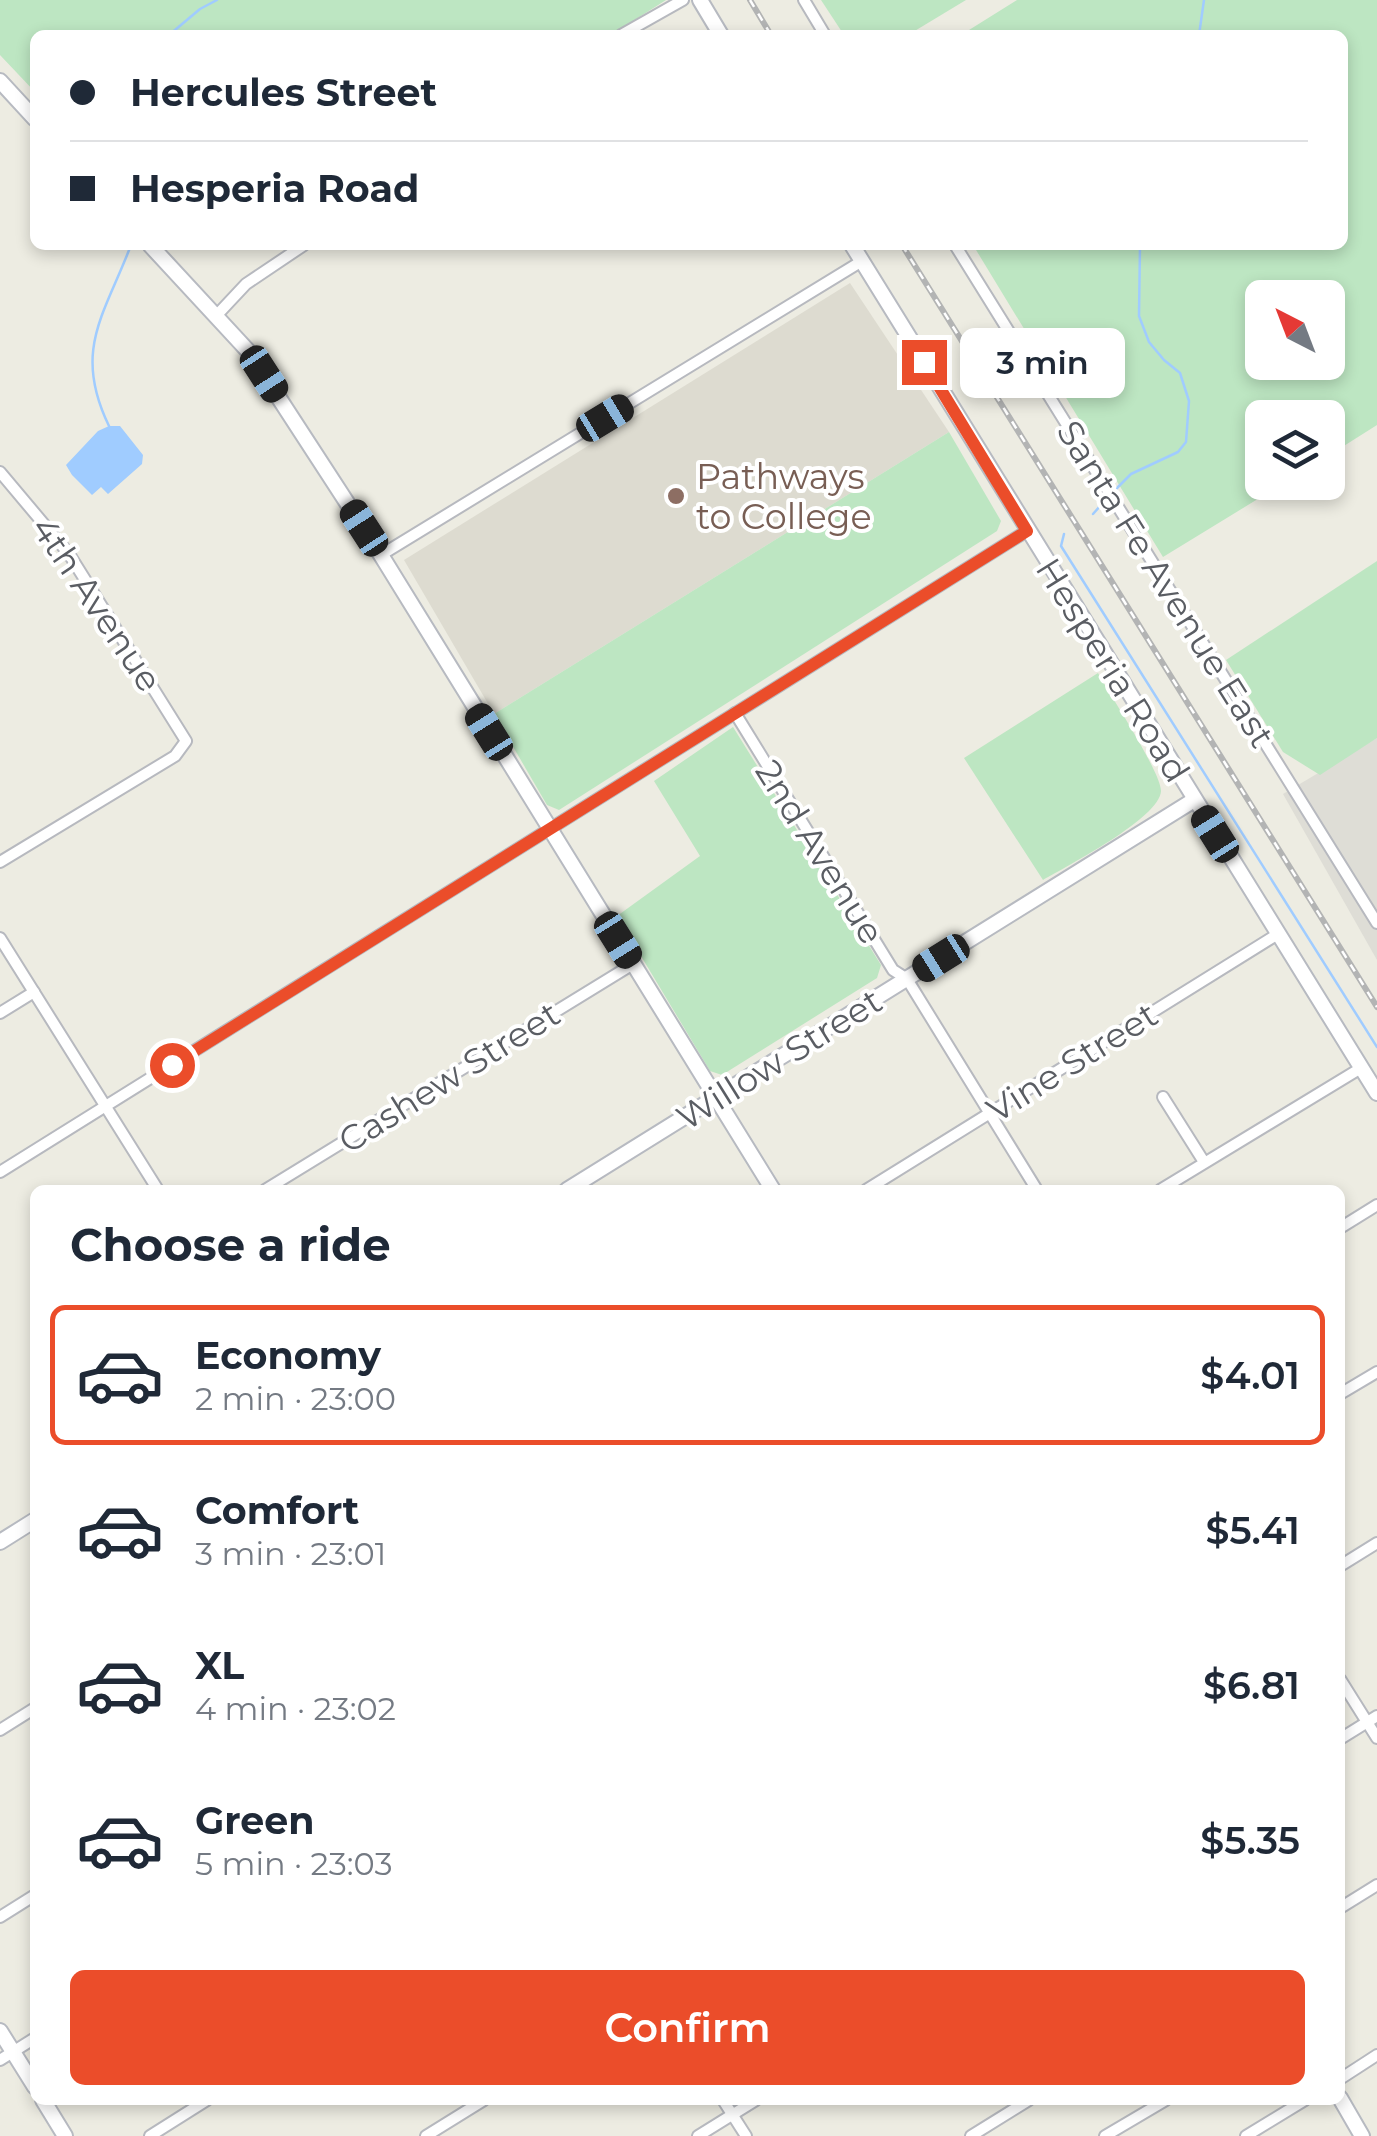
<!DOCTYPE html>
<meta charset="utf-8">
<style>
:root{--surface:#fff;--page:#f6f6f7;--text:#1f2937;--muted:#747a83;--line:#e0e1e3;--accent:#eb4d2a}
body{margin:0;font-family:Montserrat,sans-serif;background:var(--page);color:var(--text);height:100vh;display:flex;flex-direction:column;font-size:38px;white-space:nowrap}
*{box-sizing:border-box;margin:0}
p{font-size:32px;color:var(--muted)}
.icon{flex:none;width:55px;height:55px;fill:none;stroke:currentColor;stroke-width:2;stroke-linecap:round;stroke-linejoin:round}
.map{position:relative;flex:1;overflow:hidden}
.panel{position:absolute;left:30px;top:1185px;width:1315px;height:920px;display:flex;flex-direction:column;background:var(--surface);border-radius:15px;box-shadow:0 5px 15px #0003}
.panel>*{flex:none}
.top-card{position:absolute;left:30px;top:30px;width:1318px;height:220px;border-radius:15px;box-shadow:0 5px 15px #0003;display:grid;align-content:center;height:220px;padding:0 40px;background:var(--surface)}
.needle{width:65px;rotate:318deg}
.buttons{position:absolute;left:1245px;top:280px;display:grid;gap:20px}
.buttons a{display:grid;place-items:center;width:100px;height:100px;border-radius:15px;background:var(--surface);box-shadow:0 5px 15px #0003;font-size:50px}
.end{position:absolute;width:45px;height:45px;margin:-22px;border:12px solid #eb4d2a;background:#fff;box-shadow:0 0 0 5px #fff}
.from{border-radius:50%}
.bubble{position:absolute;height:70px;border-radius:15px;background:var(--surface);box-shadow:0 5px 15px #0003;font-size:32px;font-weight:600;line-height:70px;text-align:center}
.car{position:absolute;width:30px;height:60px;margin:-30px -15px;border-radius:12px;box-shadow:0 0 8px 2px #0007;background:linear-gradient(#222 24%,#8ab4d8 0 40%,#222 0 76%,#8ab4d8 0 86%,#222 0)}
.top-card b{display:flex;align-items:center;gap:35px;height:95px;font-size:38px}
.top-card b+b{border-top:2px solid var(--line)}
.top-card i{width:25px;height:25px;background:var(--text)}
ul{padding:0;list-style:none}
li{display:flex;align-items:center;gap:30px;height:140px;margin:0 20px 15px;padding:0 20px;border:5px solid transparent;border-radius:15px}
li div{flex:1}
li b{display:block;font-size:38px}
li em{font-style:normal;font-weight:600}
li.active{border-color:var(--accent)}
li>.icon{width:90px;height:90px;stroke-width:1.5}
h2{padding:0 40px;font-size:45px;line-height:120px}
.primary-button{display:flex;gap:20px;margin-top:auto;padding:20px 40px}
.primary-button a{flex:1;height:115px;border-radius:15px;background:var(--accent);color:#fff;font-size:40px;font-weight:600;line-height:115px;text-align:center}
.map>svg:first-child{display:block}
</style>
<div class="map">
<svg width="1377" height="2136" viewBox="0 0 1377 2136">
<rect width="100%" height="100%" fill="#edece2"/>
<polygon fill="#deddd6" points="1377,738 1377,960 1283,794"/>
<polygon fill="#dddbd0" points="850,283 949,432 494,714 404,560"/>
<g fill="#bde6c2" fill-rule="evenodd">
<polygon points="0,0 666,0 611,35 35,35 35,92 0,55"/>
<polygon points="821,0 966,0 908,35 844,35"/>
<path d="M1017,0h360v425l-49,31v-38h-66v64l22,1 -121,74 -190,-312h369v-210h-381zM1262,298h66v64h-66z"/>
<polygon points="949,432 1001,521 997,531 559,810 547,805 494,714"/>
<polygon points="1377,561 1377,738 1320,775 1283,752 1226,660"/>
<path d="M1098,673c12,22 63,99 63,118 -1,27 -94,75 -118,89l-79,-122z"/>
<polygon points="733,727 881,965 877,978 722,1075 710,1071 617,916 700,856 654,781"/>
</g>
<polygon fill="#a0ccff" points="109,426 120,426 143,455 142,464 108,494 101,487 92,495 72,475 66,465 98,431"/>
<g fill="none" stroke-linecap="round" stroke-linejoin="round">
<g stroke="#a0ccff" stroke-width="2.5">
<polyline points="169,35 200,9 217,0"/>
<polyline points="1199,35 1204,0"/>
<path d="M109,426c-37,-76 -4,-112 22,-181"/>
<polyline points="1114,491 1131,474 1178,452 1186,442 1189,401 1180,373 1164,360 1149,342 1139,316 1140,245"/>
<polyline points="1093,514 1109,496"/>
<polyline points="1064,534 1061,546 1377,1047"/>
</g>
<defs>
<g id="street">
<polyline points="804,0 825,35"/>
<polyline points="621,35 683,0"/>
<polyline points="955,245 1377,923"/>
<polyline points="216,316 246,284 304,245"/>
<polyline points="0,472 69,554 186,741 175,756 0,862"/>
<polyline points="381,555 862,261"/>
<polyline points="735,713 893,970 907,979 1037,1190"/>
<polyline points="0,938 158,1190"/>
<polyline points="0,1013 34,992"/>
<polyline points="1163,1097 1204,1162"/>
<polyline points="0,1172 1027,531"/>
<polyline points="265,1190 633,964"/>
<polyline points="866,1190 1278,934"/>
<polyline points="1160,1190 1361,1068"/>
<polyline points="1340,1228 1377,1205"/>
<polyline points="1340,1394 1377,1372"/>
<polyline points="1340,1566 1377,1543"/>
<polyline points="1340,1679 1377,1738"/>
<polyline points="0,1730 35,1708"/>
<polyline points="1340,1739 1377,1716"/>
<polyline points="1340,1908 1377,1885"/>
<polyline points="0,1917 35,1895"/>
<polyline points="0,2060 35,2038"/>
<polyline points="1340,2079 1377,2055"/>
<polyline points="723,2100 746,2136"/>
<polyline points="150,2136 207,2100"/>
<polyline points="426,2136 484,2100"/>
<polyline points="698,2136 756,2100"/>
<polyline points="971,2136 1029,2100"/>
<polyline points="1105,2136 1166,2100"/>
<polyline points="1246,2136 1305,2100"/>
</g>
<g id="secondary">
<polyline points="700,0 721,35"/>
<polyline points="0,81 35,119"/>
<polyline points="150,245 249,352 381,555 773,1190"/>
<polyline points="852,245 1377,1093"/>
<polyline points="567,1190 1194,800"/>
<polyline points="0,1542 35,1520"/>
<polyline points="0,2031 35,2087"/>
<polyline points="1340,2098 1362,2136"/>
<polyline points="43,2100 65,2136"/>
</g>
</defs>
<use href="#street" stroke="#b7b9bf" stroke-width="14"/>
<use href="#secondary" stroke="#b7bac1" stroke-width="18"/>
<use href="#street" stroke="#fff" stroke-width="10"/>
<use href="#secondary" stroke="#fff" stroke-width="14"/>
<defs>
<g id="rail">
<polyline points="750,0 771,35"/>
<polyline points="902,245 1377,1007"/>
</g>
</defs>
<use href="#rail" stroke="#b3b4b4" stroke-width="6"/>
<use href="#rail" stroke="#fff" stroke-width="2.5" stroke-dasharray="8" stroke-linecap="butt"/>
</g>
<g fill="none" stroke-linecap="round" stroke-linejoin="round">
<polyline stroke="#eb4d2a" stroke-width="12" points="172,1065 1027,531 924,362"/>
</g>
<circle fill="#8d6e63" stroke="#fff" stroke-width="4" cx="676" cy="496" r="10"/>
<g text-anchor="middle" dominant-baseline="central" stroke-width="8" stroke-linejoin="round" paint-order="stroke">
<g font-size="35" fill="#785e54" stroke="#fff" text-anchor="start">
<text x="696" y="476">Pathways<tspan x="696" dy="40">to College</tspan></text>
</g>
<g font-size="35" fill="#5a5d63" stroke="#fff">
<text transform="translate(1166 584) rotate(58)">Santa Fe Avenue East</text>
<text transform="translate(97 604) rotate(56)">4th Avenue</text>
<text transform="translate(1113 670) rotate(58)">Hesperia Road</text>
<text transform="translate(820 852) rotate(58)">2nd Avenue</text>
<text transform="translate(779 1059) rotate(-32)">Willow Street</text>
<text transform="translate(1072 1062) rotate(-32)">Vine Street</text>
<text transform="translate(449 1077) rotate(-32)">Cashew Street</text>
</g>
</g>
</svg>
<div class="buttons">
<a><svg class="needle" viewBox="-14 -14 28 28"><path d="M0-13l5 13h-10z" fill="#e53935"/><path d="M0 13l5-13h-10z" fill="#747a83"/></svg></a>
<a><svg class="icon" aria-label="layers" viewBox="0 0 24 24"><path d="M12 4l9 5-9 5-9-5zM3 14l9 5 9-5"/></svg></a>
</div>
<i class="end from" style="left:172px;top:1065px"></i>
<i class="end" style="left:924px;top:362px"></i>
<div class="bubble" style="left:960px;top:328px;width:165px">3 min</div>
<i class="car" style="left:264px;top:374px;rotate:147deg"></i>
<i class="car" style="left:605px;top:418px;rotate:59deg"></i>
<i class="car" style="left:364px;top:528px;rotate:327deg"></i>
<i class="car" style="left:489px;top:732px;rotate:328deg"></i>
<i class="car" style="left:1215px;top:834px;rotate:328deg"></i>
<i class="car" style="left:618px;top:940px;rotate:148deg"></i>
<i class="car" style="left:941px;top:958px;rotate:238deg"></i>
<div class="top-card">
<b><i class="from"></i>Hercules Street</b>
<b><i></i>Hesperia Road</b>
</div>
<section class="panel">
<h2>Choose a ride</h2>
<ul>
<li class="active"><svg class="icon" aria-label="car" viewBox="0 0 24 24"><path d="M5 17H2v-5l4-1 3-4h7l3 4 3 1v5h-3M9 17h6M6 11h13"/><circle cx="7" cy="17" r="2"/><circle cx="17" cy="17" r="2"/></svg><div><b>Economy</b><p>2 min · 23:00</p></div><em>$4.01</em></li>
<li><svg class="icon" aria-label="car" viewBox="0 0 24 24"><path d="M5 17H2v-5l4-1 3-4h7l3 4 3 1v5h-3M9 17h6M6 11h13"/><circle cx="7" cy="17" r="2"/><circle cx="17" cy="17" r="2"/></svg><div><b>Comfort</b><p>3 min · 23:01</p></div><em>$5.41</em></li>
<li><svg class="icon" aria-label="car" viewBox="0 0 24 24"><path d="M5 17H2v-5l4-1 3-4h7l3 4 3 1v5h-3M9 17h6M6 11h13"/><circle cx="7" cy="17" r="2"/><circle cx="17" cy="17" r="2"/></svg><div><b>XL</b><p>4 min · 23:02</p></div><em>$6.81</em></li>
<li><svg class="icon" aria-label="car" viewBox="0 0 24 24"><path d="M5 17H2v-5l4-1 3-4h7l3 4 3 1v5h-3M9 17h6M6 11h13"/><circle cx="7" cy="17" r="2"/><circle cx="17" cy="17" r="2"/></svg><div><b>Green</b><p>5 min · 23:03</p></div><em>$5.35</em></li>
</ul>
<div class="primary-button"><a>Confirm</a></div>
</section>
</div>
